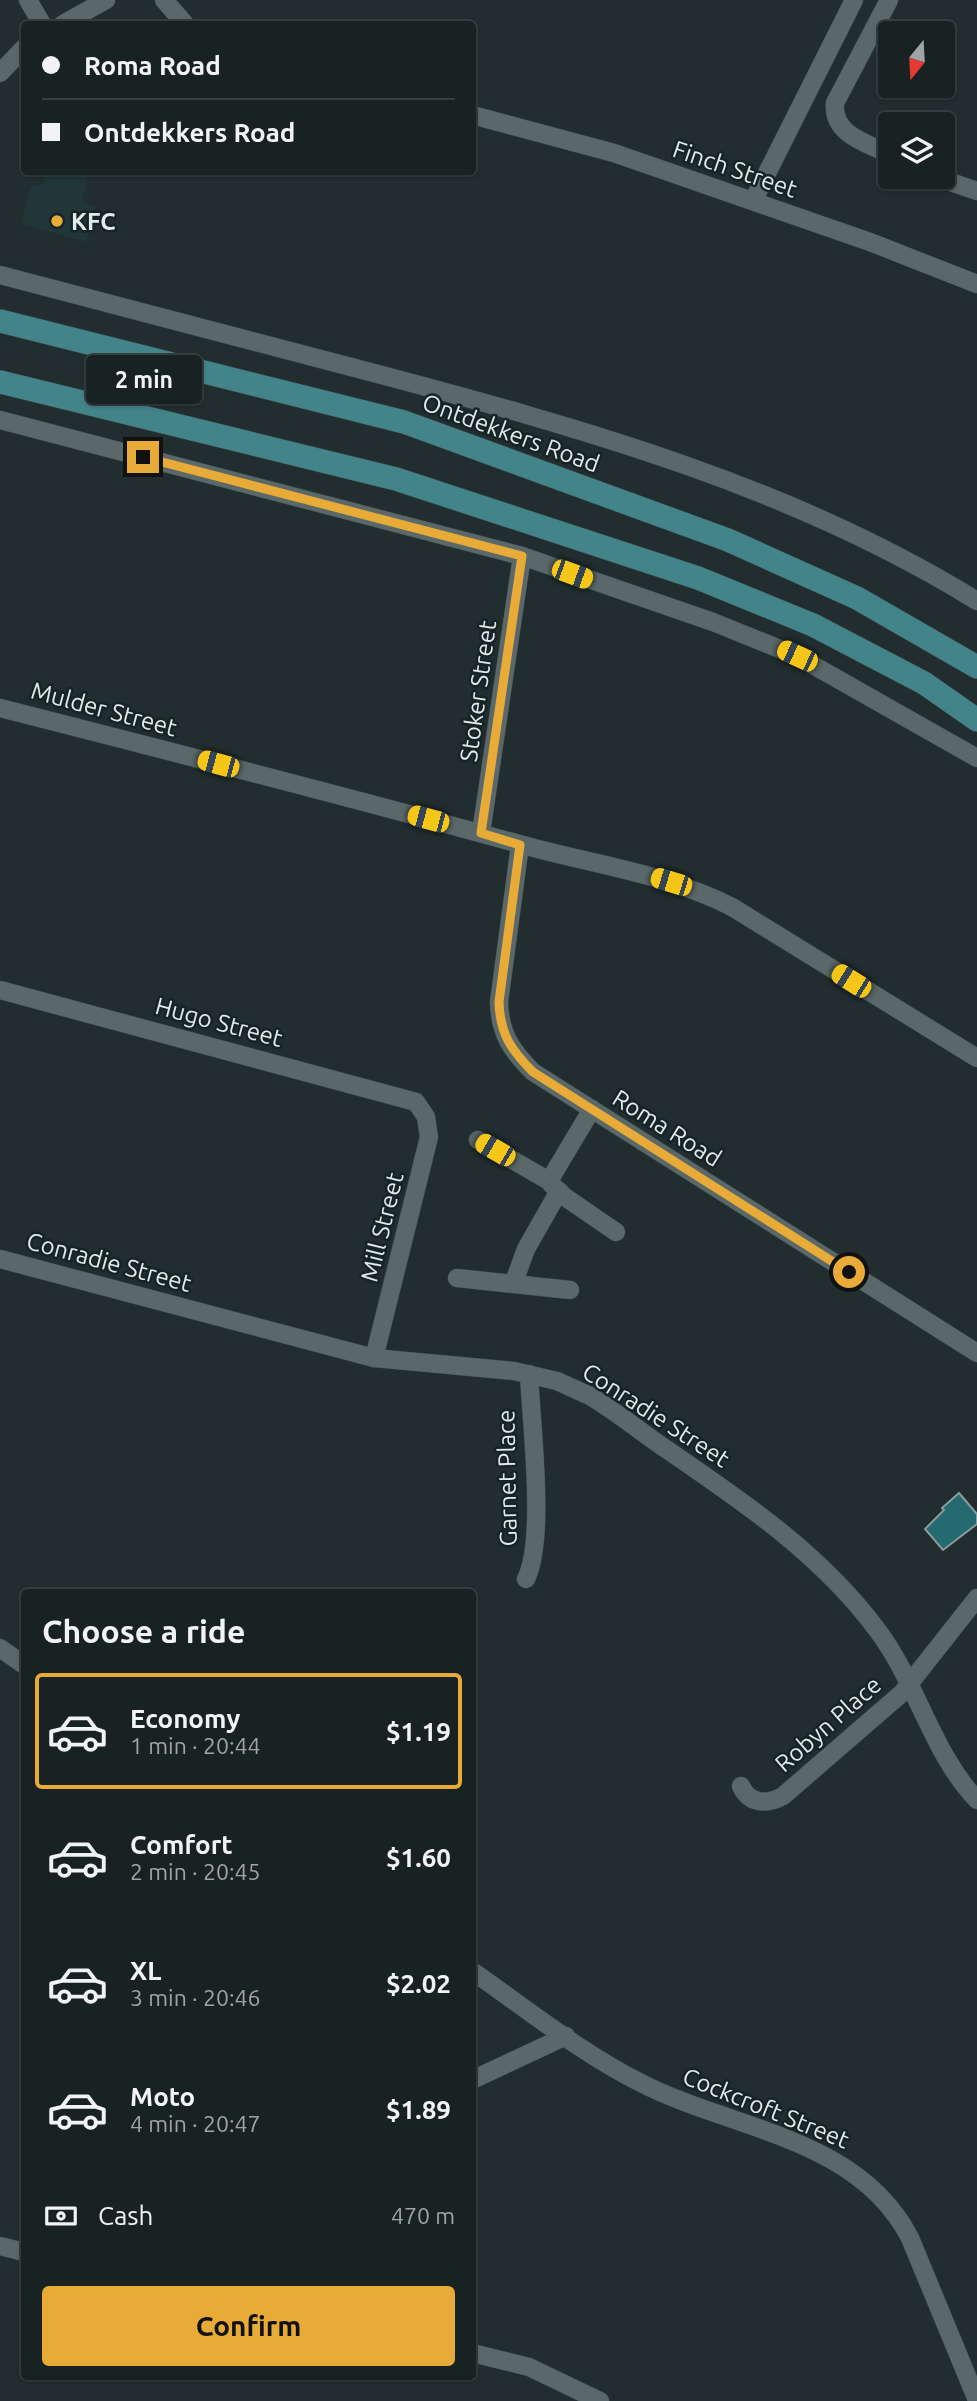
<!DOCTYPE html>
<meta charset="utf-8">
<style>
:root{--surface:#192223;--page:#262f30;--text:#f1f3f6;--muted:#9fa4a6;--line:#373f41;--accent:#e8ab37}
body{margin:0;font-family:Ubuntu,sans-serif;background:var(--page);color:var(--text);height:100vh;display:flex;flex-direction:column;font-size:26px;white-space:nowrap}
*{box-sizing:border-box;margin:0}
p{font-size:23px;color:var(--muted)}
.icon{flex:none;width:38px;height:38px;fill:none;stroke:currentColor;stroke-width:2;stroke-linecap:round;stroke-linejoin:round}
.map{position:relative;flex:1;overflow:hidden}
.drawer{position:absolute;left:21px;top:1589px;width:455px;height:791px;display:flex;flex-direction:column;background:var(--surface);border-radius:7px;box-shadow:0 2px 5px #0004,0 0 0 2px var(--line)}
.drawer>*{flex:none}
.guide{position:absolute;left:21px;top:21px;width:455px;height:154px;border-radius:7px;box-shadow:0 2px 5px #0004,0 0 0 2px var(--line);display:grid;align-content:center;height:154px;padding:0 21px;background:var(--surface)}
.needle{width:46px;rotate:198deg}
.fabs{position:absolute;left:878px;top:21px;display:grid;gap:14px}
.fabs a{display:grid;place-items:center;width:77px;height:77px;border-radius:7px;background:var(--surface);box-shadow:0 2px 5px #0004,0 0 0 2px var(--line);font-size:35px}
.end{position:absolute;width:32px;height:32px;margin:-16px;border:9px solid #e8ab37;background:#111;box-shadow:0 0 0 4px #111}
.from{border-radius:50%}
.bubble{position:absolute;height:49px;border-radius:7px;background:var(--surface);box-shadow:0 2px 5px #0004,0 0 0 2px var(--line);font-size:23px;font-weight:700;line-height:49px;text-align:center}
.car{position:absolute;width:21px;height:42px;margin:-21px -10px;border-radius:9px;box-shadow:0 0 5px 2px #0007;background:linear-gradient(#f5c518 24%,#345 0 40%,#f5c518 0 76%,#345 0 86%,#f5c518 0)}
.guide b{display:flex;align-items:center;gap:24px;height:66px;font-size:26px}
.guide b+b{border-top:2px solid var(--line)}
.guide i{width:18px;height:18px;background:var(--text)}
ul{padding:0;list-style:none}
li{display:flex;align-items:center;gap:21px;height:116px;margin:0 14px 10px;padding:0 7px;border:4px solid transparent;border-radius:7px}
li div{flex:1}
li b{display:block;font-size:26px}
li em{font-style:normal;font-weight:700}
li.on{border-color:var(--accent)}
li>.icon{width:63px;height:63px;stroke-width:1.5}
h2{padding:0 21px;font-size:32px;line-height:84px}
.pay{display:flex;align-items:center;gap:18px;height:77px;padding:0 21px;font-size:26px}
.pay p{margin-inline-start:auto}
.action{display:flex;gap:14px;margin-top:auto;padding:14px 21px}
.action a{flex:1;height:80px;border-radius:7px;background:var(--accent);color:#111;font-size:28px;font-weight:700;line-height:80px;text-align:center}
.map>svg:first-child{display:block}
</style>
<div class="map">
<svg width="977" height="2401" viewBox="0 0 977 2401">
<rect width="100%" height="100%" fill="#212d2f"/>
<polygon fill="#203638" points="46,172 87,172 89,174 82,202 96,206 86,242 21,224 31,185 42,185"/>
<polygon fill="#256971" stroke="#8b9b9d" stroke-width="2" points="959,1493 977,1514 977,1524 943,1550 925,1529 944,1510 942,1508"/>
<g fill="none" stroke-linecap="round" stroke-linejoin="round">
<defs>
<g id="minor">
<polyline points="28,0 42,24"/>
<polyline points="164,0 185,24"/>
<path d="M889,0l-54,103c-3,32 32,40 56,52"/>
<polyline points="63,24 106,0"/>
<polyline points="0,73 24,48"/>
<polyline points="472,115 614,153 870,242 977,284"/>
<polyline points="936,177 977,191"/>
<polyline points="753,201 854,0"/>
<path d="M0,275c125,33 250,66 374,98 208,55 419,114 603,228"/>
<polyline points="0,420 522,556 713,622 797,656 977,758"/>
<path d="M0,708c173,44 346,88 519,136 71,20 146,29 213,63l245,151"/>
<polyline points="481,833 522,556"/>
<path d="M520,845l-21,157c1,32 12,48 34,70l444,281"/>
<polyline points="0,990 416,1102 426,1117 429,1137 374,1358"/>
<polyline points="478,1140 549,1181 592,1109"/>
<polyline points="551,1184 565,1197 616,1232"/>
<path d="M0,1259l374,99 140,13 43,10 33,15c27,16 52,37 79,55 76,52 153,104 209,180 39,52 54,122 99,169"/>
<polyline points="457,1278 570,1290"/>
<polyline points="514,1282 526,1249 559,1191"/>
<path d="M526,1579c20,-40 5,-157 3,-205"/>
<polyline points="0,1648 24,1665"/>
<path d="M741,1786c8,18 26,19 42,10l119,-103 75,-95"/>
<path d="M472,1971c55,38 109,82 169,112 92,47 217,54 269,155l67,162"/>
<polyline points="472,2080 566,2036"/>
<polyline points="0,2246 24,2252"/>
<polyline points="472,2353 529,2367 600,2401"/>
</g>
<g id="major">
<polyline points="0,321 404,422 728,540 857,598 977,667"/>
<polyline points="0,382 396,479 698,578 813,625 924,683 977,720"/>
</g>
</defs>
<use href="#minor" stroke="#3d494a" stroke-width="19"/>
<use href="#major" stroke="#3d494a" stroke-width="24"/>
<use href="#minor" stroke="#5a686a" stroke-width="18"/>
<use href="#major" stroke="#43838a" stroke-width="23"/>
</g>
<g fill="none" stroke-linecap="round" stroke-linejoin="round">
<path stroke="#e8ab37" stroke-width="9" d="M143,457l379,99 -41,277 39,12 -21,157c1,32 12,48 34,70l316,200"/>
</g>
<circle fill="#e8ab37" stroke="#172425" stroke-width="2.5" cx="57" cy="221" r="7"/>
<g text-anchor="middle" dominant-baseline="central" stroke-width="5" stroke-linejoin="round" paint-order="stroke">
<g font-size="24" fill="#e1e9ea" stroke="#172425">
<text transform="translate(735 169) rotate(19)">Finch Street</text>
<text transform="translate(511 433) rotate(20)">Ontdekkers Road</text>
<text transform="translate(478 691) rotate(-82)">Stoker Street</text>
<text transform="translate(104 709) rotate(15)">Mulder Street</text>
<text transform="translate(219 1022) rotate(15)">Hugo Street</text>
<text transform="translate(667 1128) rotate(32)">Roma Road</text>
<text transform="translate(382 1227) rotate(-76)">Mill Street</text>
<text transform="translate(109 1262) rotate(15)">Conradie Street</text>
<text transform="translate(656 1415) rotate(33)">Conradie Street</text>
<text transform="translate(507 1478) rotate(-91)">Garnet Place</text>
<text transform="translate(828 1724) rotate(-41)">Robyn Place</text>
<text transform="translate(766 2108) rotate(22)">Cockcroft Street</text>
</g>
<g font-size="24" font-weight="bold" fill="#e1e9ea" stroke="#172425" text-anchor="start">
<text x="71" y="221">KFC</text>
</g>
</g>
</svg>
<div class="fabs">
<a><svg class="needle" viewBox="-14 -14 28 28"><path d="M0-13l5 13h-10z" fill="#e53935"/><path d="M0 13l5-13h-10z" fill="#9fa4a6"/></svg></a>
<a><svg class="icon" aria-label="layers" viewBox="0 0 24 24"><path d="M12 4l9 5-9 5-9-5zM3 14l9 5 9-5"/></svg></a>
</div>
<i class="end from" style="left:849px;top:1272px"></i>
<i class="end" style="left:143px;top:457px"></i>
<div class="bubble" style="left:86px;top:355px;width:116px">2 min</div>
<i class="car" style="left:572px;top:574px;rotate:110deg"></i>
<i class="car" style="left:797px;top:656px;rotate:295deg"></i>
<i class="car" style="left:218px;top:764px;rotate:285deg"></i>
<i class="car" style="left:428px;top:819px;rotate:285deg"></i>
<i class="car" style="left:671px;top:882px;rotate:287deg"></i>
<i class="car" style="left:851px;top:981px;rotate:302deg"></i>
<i class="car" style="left:495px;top:1150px;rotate:300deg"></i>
<div class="guide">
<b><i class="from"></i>Roma Road</b>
<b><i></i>Ontdekkers Road</b>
</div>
<section class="drawer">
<h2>Choose a ride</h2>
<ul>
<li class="on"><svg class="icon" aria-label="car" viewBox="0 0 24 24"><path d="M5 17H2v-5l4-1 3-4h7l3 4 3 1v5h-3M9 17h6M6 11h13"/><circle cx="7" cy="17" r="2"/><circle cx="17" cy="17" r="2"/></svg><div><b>Economy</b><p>1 min · 20:44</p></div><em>$1.19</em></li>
<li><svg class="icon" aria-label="car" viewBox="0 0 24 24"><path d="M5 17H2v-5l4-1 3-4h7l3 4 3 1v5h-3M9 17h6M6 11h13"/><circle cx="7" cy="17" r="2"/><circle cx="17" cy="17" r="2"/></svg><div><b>Comfort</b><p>2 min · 20:45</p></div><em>$1.60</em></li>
<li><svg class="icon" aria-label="car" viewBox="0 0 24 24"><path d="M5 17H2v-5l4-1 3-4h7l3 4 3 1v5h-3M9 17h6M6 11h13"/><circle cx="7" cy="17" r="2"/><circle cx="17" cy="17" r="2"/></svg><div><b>XL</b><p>3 min · 20:46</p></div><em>$2.02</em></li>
<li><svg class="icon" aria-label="car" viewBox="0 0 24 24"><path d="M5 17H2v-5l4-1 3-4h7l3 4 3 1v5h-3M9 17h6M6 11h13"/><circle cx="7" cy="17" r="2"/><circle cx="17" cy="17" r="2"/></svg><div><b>Moto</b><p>4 min · 20:47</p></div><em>$1.89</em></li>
</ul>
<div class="pay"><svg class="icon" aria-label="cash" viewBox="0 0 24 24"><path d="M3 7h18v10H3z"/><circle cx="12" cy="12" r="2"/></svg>Cash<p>470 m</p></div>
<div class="action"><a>Confirm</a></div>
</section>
</div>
